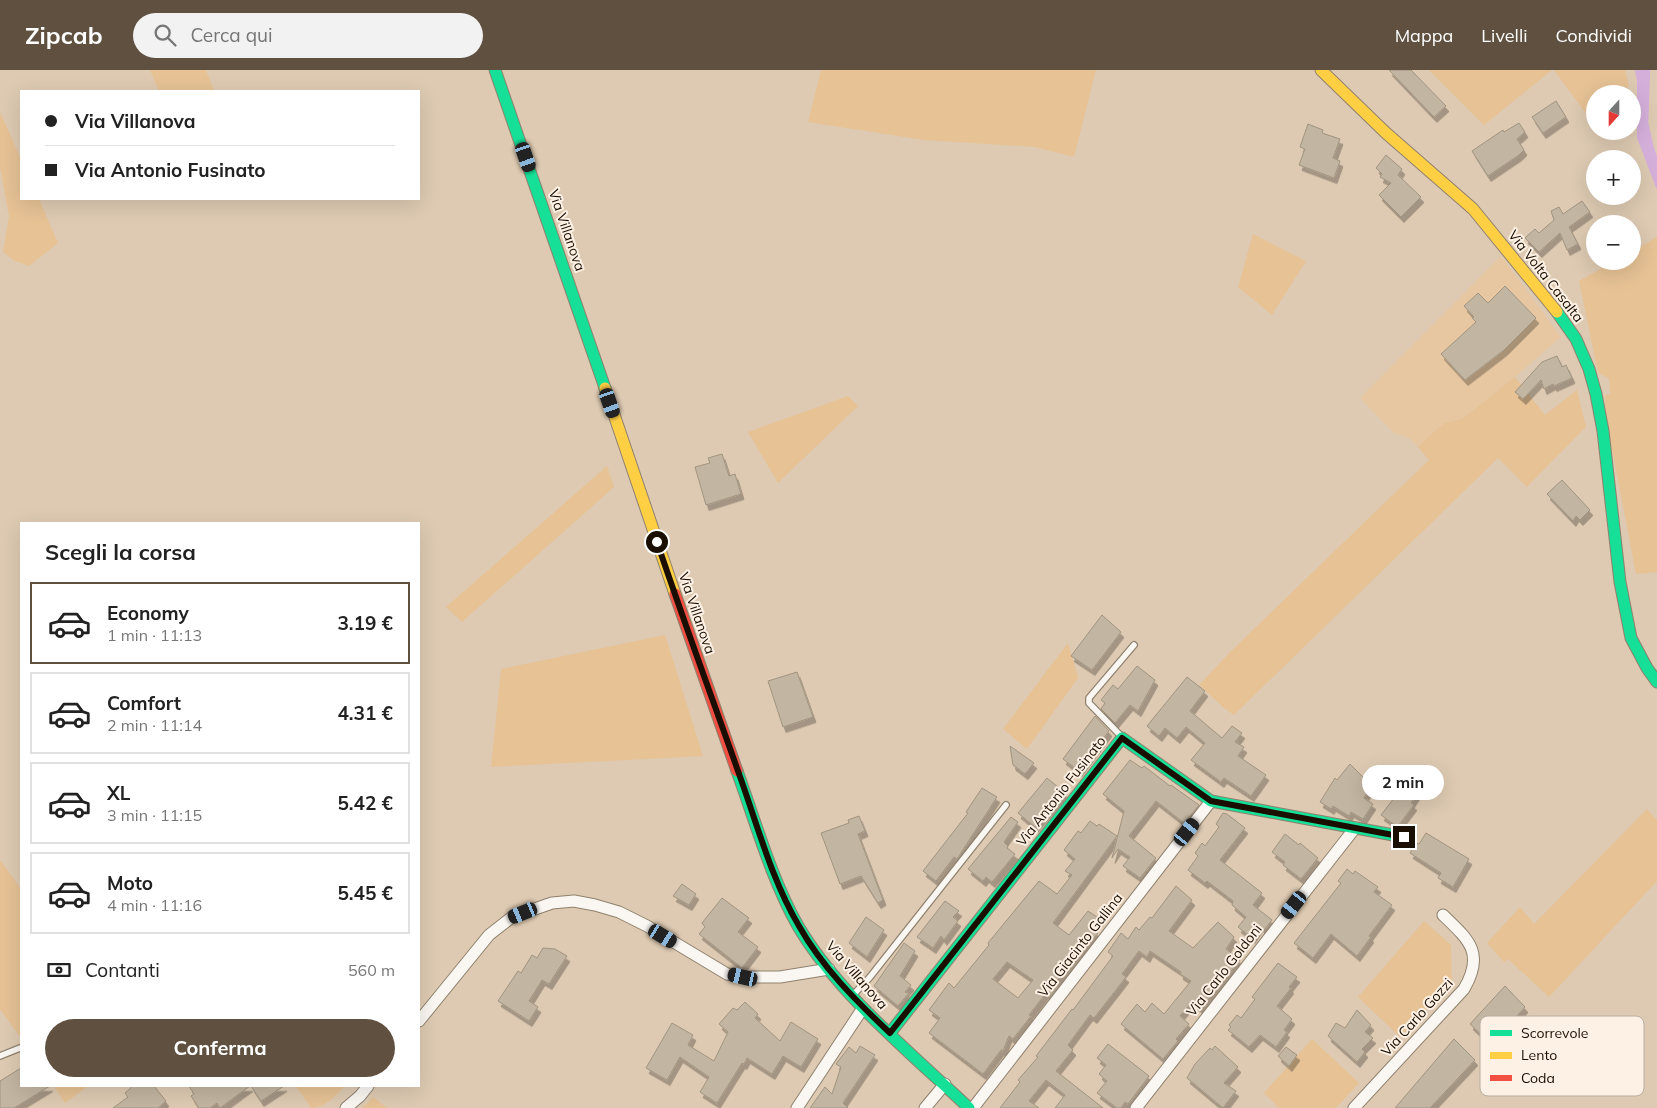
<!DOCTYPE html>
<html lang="it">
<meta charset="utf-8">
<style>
:root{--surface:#fff;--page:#f2f2f2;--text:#222;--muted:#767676;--line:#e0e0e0;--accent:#5f503f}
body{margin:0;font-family:Mulish,sans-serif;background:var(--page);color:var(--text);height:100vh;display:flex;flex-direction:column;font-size:19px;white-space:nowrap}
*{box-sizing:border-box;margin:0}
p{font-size:16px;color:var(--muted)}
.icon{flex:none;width:28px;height:28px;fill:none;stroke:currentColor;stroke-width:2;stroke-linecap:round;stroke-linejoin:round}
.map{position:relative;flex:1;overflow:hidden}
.side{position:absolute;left:20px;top:452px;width:400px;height:565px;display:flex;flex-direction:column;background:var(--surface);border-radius:0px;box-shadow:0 5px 20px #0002}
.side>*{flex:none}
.guide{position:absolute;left:20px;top:20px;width:400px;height:110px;border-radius:0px;box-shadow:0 5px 20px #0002;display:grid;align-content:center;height:110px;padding:0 25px;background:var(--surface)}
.needle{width:32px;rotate:201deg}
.buttons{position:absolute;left:1586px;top:15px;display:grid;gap:10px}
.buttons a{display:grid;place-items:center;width:55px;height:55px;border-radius:50%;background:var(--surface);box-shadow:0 5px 20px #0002;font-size:25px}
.end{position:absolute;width:22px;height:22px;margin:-11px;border:6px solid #1a0e01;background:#fff;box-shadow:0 0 0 2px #fff}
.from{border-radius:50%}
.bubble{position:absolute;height:35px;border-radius:18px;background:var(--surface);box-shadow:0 5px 20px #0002;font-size:16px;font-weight:700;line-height:35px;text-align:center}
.car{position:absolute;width:15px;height:30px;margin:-15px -8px;border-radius:6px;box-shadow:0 0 4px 1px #0007;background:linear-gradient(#222 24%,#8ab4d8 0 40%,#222 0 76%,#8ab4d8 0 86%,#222 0)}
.guide b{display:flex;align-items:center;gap:18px;height:48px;font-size:19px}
.guide b+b{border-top:1px solid var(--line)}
.guide i{width:12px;height:12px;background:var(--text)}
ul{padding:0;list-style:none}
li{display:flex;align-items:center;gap:15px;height:82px;margin:0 10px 8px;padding:0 15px;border:2px solid var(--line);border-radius:0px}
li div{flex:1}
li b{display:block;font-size:19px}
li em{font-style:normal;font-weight:700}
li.on{border-color:var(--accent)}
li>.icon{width:45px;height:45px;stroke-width:1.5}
h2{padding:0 25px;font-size:22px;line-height:60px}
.pay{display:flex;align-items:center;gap:12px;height:55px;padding:0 25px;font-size:19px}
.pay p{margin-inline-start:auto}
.button{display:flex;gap:10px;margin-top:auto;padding:10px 25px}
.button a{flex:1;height:58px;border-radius:30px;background:var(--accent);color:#fff;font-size:20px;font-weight:700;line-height:58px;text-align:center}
header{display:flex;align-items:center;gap:30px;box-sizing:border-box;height:70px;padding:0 25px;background:var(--accent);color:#fff}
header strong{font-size:24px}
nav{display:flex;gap:28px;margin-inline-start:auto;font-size:18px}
.search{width:350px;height:45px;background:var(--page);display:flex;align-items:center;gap:12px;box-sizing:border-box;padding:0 18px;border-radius:28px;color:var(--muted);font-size:19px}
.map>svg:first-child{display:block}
</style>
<header>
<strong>Zipcab</strong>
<div class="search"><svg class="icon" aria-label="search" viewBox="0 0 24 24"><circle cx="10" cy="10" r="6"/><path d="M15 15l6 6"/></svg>Cerca qui</div>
<nav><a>Mappa</a><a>Livelli</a><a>Condividi</a></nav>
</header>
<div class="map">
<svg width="1657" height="1038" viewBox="0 0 1657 1038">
<defs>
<filter id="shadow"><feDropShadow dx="3" dy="5.5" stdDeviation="0" flood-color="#0004"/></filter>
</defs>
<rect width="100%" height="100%" fill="#decab2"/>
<polygon fill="#e6c7a1" points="1501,186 1561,267 1515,307 1462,349 1444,353 1418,377 1409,368 1394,363 1360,328"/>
<g fill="#e6c295">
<polygon points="150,0 206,0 214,21 159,21"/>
<polygon points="821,0 1096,0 1074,87 1035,77 924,70 808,52"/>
<polygon points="1429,0 1552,0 1484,55"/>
<polygon points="1554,0 1625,0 1629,16 1618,24 1595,24 1595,40 1587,45"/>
<polygon points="0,42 21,89 21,129 39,129 58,173 29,196 13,190 3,182 9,146 0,97"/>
<polygon points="1253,164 1306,191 1272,245 1238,217"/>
<polygon points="1657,167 1657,502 1636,504 1606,348 1605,325 1610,324 1609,308 1598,303 1579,211 1614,191 1632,191 1633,181"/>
<polygon points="1515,307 1545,345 1577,320 1586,357 1527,417 1498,388 1234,645 1224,638 1199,615 1230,582 1429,390 1418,377 1444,353 1462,349"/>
<polygon points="848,326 858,336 778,413 748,362"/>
<polygon points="607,396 614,417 462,552 446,537"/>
<polygon points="665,565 703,686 491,697 501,599"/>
<polygon points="1068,573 1078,608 1027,679 1003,659"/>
<polygon points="1647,739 1657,750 1657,811 1549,927 1508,889 1504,892 1487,873 1520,837 1534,854"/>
<polygon points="0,790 21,819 21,968 0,939"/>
<polygon points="1424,851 1451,875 1452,914 1400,967 1358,927"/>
<polygon points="1312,969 1359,1013 1336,1038 1279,1038 1264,1023"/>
<polygon points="54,1016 88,1016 65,1033"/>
<path d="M296,1016h48c-7,10 -20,22 -33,22z"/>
<polygon points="373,1027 387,1038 362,1038"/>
</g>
<polygon fill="#d4afda" points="1635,0 1648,0 1646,53 1652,79 1657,93 1657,120 1637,68 1637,11"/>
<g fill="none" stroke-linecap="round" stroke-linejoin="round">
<polyline stroke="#d4afda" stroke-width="4.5" points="1648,0 1646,53 1652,79 1657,93"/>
</g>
<g fill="#c2b5a1" stroke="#a09480" fill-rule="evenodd" filter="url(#shadow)">
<polygon points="1389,0 1411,0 1446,36 1434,47"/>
<polygon points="1556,31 1566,47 1543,63 1532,47"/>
<polygon points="1519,53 1525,62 1517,69 1524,80 1519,85 1488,106 1472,81 1503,60 1504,62"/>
<polygon points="1308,54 1323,60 1322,63 1340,69 1333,88 1340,91 1334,108 1299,95 1305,79 1300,77"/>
<polygon points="1386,85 1402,99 1398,105 1421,127 1401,147 1379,125 1391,113 1380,107 1382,104 1376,98"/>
<polygon points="1582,131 1590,142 1569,157 1578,174 1567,180 1560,163 1539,182 1525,168 1535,159 1539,163 1554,150 1551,141 1559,137 1563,144"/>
<polygon points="1505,216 1536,248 1504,280 1465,310 1441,284 1476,252 1472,248 1474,247 1464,236 1478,223 1488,233"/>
<polygon points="1557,286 1562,297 1566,295 1572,308 1554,316 1553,314 1544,319 1541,310 1523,329 1515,322 1542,292"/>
<polygon points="722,384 729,406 735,404 741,424 706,435 695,397 710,393 708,388"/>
<polygon points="1562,410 1590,440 1580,450 1576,446 1573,451 1547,424"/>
<polygon points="1102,545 1121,562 1092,600 1071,586"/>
<polygon points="1137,596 1155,610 1138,641 1130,635 1115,653 1101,639 1105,633 1101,630 1113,615 1118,619"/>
<polygon points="797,602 813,647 783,657 768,611"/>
<polygon points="1187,607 1205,621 1190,641 1222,668 1232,656 1242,663 1235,672 1244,677 1238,686 1266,705 1251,726 1224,708 1221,712 1191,690 1205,673 1186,657 1177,668 1165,658 1159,666 1147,656"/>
<polygon points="1095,646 1109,661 1079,701 1063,689"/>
<polygon points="1010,676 1034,693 1025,704 1013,695"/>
<polygon points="1130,690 1142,698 1144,696 1170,716 1171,715 1199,735 1184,753 1156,731 1129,766 1156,788 1140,808 1123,796 1130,787 1118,779 1112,788 1124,741 1103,724"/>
<polygon points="1350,694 1363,707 1373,714 1364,728 1373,734 1363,749 1351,742 1349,746 1333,736 1331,739 1320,732 1335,708 1337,710"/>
<polygon points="1411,707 1423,714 1411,733 1414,735 1398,756 1395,755 1381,745 1398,723 1400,725"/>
<polygon points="1047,708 1064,722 1035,757 1018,743"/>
<polygon points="982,718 997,727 957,789 954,787 936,811 923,801 968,743 966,742"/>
<polygon points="1223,743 1227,744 1245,758 1220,790 1262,823 1253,835 1272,850 1264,860 1260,856 1252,868 1238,857 1246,847 1232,835 1233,831 1207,811 1205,813 1188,800 1198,786 1195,783 1202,773 1205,776 1219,757 1216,754"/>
<polygon points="859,746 865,761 858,764 883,830 878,833 861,806 840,814 821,763 849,753 848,750"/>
<polygon points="1011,747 1018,752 1004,772 1008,776 1007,778 1015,784 992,812 986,807 983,811 968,799"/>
<path d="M1090,751l7,5 2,-2 18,12 -64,87 16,12 19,-24 12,8 -7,10 5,4 -20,25 -2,-2 -22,29 3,2 -7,9 -4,-3 -17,22 2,1 -18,23 -4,-3 -6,15 -2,-1 -18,24 -54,-41 11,-15 -11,-8 20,-27 5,5 35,-43 -1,-2 51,-62 18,13 15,-19 -7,-4 10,-12 -11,-9 14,-19 3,2zM1007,892l26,18 -15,18 -25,-19z"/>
<polygon points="1426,763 1469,789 1453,817 1438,808 1441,803 1410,783 1416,773 1419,774"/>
<polygon points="1285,764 1299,775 1300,773 1318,788 1301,809 1283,795 1285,792 1272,782"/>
<polygon points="1347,799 1353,804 1355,801 1378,817 1374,822 1392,835 1369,866 1371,867 1357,886 1331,864 1313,888 1294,873 1341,813 1338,811"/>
<polygon points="682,814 696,824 689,835 673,826"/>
<polygon points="1176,816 1192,830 1169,861 1193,878 1218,852 1234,867 1226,879 1240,890 1201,939 1192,932 1180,946 1189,954 1176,969 1178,971 1163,989 1121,954 1137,934 1145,942 1152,933 1164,944 1191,911 1180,904 1181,902 1150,881 1147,887 1139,881 1122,904 1126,907 1116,920 1094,948 1090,945 1068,975 1073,980 1056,1001 1103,1038 1055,1038 1065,1025 1046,1010 1029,1031 1039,1038 1000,1038 1020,1012 1018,1010 1038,987 1036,986 1072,939 1073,940 1113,886 1108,882 1121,863 1128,869 1136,857 1139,860 1150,847 1152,848"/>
<polygon points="722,828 749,848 738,862 758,877 742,898 699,864 705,857 702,853"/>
<polygon points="945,831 959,841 953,847 958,851 944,870 941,866 933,878 917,867"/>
<polygon points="866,847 884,860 867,887 849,873"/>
<polygon points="904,873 915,881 900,906 911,915 905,922 909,923 898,936 874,916"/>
<polygon points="543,878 555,879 567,886 549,914 542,910 529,931 538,937 529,951 498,931 518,901 521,903 532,885 537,888"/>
<polygon points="1278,893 1297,907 1289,917 1291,918 1277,936 1292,949 1284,960 1287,962 1276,977 1260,965 1249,977 1228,960 1231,957 1229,955 1237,945 1241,948 1255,929 1252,927"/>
<polygon points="1505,916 1525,937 1502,963 1498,960 1488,971 1470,954"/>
<polygon points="745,932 758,944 755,948 780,971 791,952 818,969 801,997 783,986 772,1004 747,988 744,994 742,993 717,1033 700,1022 709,1007 680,987 667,1010 646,998 672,953 693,965 688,975 714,991 728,962 719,954 733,938 737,940"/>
<polygon points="1357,940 1371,955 1365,962 1373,968 1362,979 1365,982 1357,992 1328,966 1336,953 1345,958"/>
<polygon points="1454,969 1475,990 1430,1038 1395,1038"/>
<polygon points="1108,974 1149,1006 1128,1034 1125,1032 1121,1038 1117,1038 1097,1023 1107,1011 1099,1004 1106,995 1097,988"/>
<polygon points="860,976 875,985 843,1033 848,1038 810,1038 825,1017 832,1024 841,997 836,994 849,977 856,983"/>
<polygon points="1215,976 1238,997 1224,1013 1236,1021 1223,1038 1187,1008 1195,994 1210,978 1212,980"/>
<polygon points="1286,977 1297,985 1289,996 1278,986"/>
<polygon points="21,998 21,1016 50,1016 14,1038 0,1038 0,1011"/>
<polygon points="133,1016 154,1016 166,1031 158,1038 113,1038 128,1027 125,1023"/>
<polygon points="189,1016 250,1016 220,1038 217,1033 210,1038 199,1038 191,1026 194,1024"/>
<polygon points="251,1016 284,1016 261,1031"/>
</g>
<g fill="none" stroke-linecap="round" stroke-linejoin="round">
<defs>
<g id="lane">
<polyline points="1121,666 1089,633 1089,628 1134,575"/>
<polyline points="854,924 870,907 1006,735"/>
<polyline points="0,986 20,978"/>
</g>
<g id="street">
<polyline points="419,951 489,865 512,847 552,833 574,831 595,835 619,842 647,856 727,904 743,907 780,907 829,899"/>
<polyline points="346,1038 360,1026 368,1016"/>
<polyline points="797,1038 863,938"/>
<polyline points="925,1038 945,1014"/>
<polyline points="973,1038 1211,731"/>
<polyline points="1136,1038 1355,758"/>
<path d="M1354,1038l110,-119c21,-36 5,-49 -21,-74"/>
</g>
<g id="fast">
<polyline points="495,0 605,318"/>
<polyline points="1557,242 1576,269 1589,299 1596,324 1603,361 1620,512 1631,568 1647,598 1657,612"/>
<path d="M737,701c19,52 34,107 61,155 40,68 114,128 171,182"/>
<polyline points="890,963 1122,668 1211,731 1404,767"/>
</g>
<g id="slow">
<polyline points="1321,0 1386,63 1473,139 1557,242"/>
<polyline points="605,318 675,524"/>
</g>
<polyline id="jam" points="675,524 737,701"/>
</defs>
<use href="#lane" stroke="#8f816e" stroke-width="8"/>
<use href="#street" stroke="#8f816e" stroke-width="13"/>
<use href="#fast" stroke="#8f816e" stroke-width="13"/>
<use href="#slow" stroke="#8f816e" stroke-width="13"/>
<use href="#jam" stroke="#8f816e" stroke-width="13"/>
<use href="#lane" stroke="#faf7f3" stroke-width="5.5"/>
<use href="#street" stroke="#faf7f3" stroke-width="11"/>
<use href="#fast" stroke="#16e098" stroke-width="11"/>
<use href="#slow" stroke="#ffcf43" stroke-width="11"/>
<use href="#jam" stroke="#f24e42" stroke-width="11"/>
</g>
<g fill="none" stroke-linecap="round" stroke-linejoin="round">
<path stroke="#1a0e01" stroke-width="6" d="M657,472c26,77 54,153 81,229 19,52 33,108 61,155 23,41 57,75 91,107l232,-295 89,63 193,36"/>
</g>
<g text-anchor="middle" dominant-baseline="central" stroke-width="4" stroke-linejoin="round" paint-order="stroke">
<g font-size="14" fill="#1a0e01" stroke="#fcf1e4">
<text transform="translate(567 160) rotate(71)">Via Villanova</text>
<text transform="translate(1546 206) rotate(52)">Via Volta Casalta</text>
<text transform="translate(697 543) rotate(71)">Via Villanova</text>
<text transform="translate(1061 721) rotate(-52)">Via Antonio Fusinato</text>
<text transform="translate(1080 875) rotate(-52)">Via Giacinto Gallina</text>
<text transform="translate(1224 900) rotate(-52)">Via Carlo Goldoni</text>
<text transform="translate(857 905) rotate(49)">Via Villanova</text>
<text transform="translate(1417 947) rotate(-48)">Via Carlo Gozzi</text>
</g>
</g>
<rect x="1480" y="946" width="164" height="80" rx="8" fill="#fcf1e4" stroke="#b8ada0" stroke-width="1"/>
<rect x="1490" y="960" width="22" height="6" fill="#16e098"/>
<rect x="1490" y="982" width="22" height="7" fill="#ffcf43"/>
<rect x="1490" y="1005" width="22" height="6" fill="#f24e42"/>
<g font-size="14" fill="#1a0e01">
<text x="1521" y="968">Scorrevole</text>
<text x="1521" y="990">Lento</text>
<text x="1521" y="1013">Coda</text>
</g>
</svg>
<div class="buttons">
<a><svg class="needle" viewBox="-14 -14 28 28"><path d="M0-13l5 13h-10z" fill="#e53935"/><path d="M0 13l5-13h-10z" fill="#767676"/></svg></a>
<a>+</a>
<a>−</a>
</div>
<i class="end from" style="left:657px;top:472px"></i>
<i class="end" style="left:1404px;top:767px"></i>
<div class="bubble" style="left:1362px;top:695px;width:82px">2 min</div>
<i class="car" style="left:526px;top:87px;rotate:161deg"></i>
<i class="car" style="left:610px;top:333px;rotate:161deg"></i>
<i class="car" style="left:1187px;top:762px;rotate:38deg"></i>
<i class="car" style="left:1294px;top:835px;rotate:218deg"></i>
<i class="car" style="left:523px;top:843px;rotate:248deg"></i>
<i class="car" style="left:663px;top:866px;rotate:121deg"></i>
<i class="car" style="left:743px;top:907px;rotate:283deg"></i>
<div class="guide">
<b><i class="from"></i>Via Villanova</b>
<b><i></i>Via Antonio Fusinato</b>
</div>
<section class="side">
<h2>Scegli la corsa</h2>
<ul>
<li class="on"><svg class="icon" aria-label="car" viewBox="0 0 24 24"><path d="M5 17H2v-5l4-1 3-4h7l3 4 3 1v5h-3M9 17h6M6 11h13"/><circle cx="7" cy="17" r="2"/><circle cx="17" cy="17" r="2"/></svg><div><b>Economy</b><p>1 min · 11:13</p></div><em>3.19 €</em></li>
<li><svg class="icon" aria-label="car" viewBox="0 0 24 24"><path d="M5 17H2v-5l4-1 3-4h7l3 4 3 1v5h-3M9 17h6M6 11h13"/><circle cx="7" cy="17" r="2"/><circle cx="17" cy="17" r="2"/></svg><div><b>Comfort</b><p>2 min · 11:14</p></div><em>4.31 €</em></li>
<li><svg class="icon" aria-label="car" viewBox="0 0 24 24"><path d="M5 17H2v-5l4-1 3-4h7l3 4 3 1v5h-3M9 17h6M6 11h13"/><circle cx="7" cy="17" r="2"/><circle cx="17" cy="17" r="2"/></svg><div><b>XL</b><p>3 min · 11:15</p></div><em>5.42 €</em></li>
<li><svg class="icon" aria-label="car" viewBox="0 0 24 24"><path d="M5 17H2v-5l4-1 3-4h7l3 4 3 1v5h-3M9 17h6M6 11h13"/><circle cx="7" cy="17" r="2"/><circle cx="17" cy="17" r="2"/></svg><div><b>Moto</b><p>4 min · 11:16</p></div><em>5.45 €</em></li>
</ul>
<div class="pay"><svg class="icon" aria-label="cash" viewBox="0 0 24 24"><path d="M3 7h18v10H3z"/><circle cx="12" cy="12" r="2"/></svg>Contanti<p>560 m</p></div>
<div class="button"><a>Conferma</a></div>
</section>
</div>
